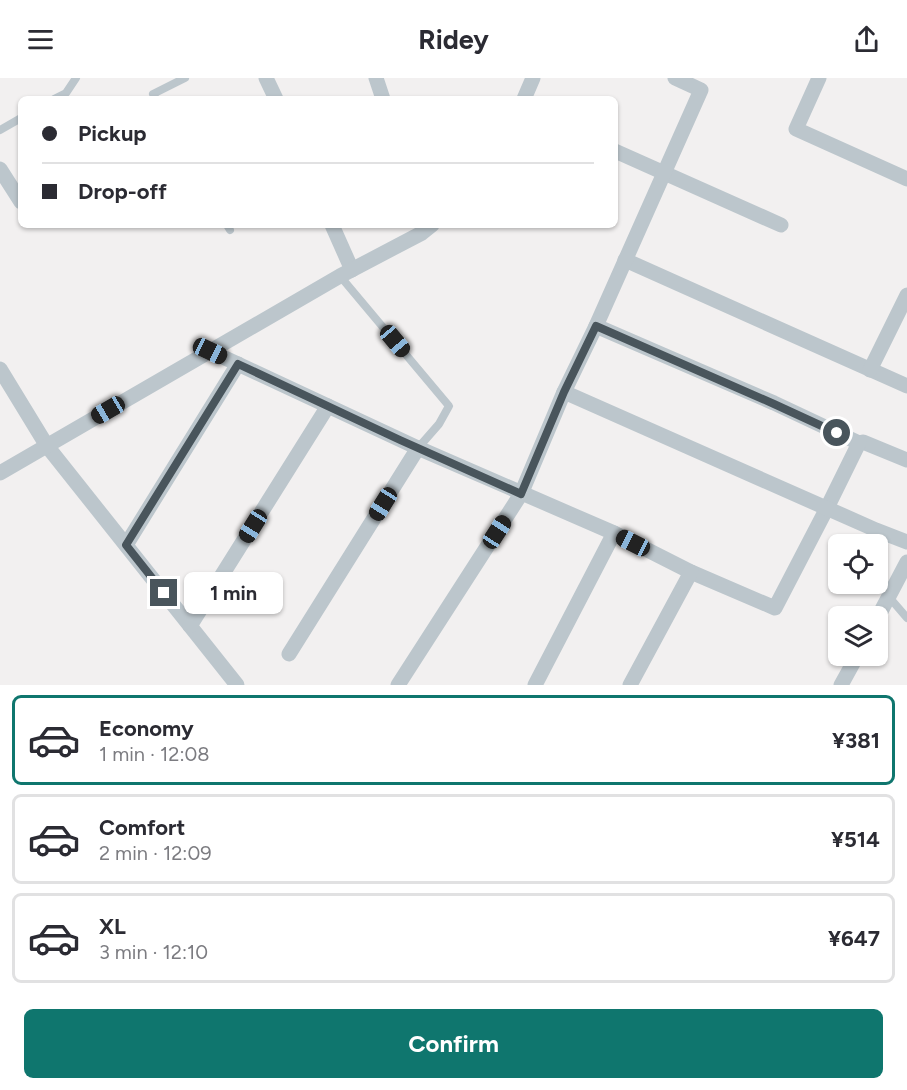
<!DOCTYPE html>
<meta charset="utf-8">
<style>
:root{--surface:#fff;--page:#f2f2f3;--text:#2b2b33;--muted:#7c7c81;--line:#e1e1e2;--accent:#0f766e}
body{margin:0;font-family:Figtree,sans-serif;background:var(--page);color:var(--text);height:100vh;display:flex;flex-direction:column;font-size:22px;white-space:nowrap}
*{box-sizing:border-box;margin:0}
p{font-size:20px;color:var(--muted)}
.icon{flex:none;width:33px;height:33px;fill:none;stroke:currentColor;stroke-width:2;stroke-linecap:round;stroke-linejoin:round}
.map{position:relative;height:607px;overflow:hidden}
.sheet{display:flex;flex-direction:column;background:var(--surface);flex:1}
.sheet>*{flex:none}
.banner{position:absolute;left:18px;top:18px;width:600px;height:132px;border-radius:9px;box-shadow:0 2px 4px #0004;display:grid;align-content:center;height:132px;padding:0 24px;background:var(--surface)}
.tools{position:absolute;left:828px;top:456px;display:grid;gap:12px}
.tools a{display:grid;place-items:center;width:60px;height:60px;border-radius:9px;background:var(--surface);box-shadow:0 2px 4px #0004;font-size:30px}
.end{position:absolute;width:27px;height:27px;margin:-14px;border:8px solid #49555c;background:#fff;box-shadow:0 0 0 3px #fff}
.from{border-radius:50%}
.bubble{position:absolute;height:42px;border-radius:9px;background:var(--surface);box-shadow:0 2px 4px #0004;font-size:20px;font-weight:700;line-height:42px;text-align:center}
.car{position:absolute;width:18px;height:36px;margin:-18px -9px;border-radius:8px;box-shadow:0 0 4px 2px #0007;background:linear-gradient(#222 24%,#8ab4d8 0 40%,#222 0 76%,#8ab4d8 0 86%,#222 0)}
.banner b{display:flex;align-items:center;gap:21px;height:57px;font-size:22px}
.banner b+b{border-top:2px solid var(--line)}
.banner i{width:15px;height:15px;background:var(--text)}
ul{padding:10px 0 0;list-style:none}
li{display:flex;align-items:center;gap:18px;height:90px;margin:0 12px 9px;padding:0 12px;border:3px solid var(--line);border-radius:9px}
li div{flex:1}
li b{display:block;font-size:22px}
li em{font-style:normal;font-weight:700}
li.on{border-color:var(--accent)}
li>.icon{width:54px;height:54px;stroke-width:1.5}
.action{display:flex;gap:12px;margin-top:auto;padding:12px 24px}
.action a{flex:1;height:69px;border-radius:9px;background:var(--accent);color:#fff;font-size:24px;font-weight:700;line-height:69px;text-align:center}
header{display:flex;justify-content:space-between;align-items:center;height:78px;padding:0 24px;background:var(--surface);font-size:27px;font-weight:700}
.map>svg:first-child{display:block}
</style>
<header><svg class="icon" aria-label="menu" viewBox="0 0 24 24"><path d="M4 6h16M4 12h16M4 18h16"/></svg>Ridey<svg class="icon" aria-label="share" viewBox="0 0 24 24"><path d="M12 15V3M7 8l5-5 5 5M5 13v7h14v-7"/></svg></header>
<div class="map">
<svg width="907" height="607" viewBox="0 0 907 607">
<rect width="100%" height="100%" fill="#f2f0f0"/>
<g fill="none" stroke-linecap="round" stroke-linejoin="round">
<g stroke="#bcc6cc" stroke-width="8">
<polyline points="54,21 66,15 76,0"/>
<polyline points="156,21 153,16 185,0"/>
<polyline points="0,52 21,40"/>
<polyline points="227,147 230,152"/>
<polyline points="340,198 449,328 439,346 418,370"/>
<polyline points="889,519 907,540"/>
</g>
<g stroke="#bcc6cc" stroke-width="15">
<polyline points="266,0 276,21"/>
<polyline points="376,0 383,21"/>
<polyline points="819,0 796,51 907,101"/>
<polyline points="524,21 533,0"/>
<polyline points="615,73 781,147"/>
<polyline points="0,91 21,124"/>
<polyline points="332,147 352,192"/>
<polyline points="625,182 907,308"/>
<polyline points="596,248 774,325 859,365 863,364 907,382"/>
<polyline points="210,273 418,370 614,455 691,494 775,530 827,430 859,365"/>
<polyline points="0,291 47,368 237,607"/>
<polyline points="870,292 907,217"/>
<polyline points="564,314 876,452 907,464"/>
<polyline points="0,395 340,198 422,155 432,147"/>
<polyline points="126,467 238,286"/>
<polyline points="878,539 907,484"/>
<polyline points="190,548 328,328"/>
<polyline points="289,576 418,370"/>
<polyline points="398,607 521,416 564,314 596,248 701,12 675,0"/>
<polyline points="535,607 614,455"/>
<polyline points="630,607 691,494"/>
<polyline points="841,607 857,578"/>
</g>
</g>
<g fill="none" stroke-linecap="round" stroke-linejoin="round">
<polyline stroke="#49555c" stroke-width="8" points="164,515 126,467 238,286 400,362 521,416 564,314 596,248 774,326 837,355"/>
</g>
</svg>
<div class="tools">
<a><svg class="icon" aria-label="locate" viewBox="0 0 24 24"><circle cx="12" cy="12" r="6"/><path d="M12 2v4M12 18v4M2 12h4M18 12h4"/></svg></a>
<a><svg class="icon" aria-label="layers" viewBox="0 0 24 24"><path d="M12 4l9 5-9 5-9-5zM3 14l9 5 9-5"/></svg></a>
</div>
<i class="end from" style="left:837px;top:355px"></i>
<i class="end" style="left:164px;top:515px"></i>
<div class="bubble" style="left:184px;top:494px;width:99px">1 min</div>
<i class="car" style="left:395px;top:263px;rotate:140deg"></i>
<i class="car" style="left:210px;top:273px;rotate:115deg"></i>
<i class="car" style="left:108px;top:332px;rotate:240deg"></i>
<i class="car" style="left:383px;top:426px;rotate:212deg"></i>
<i class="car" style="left:253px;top:448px;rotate:212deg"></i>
<i class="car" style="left:497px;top:454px;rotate:33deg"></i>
<i class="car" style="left:633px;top:465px;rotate:297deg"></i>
<div class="banner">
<b><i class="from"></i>Pickup</b>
<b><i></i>Drop-off</b>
</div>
</div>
<section class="sheet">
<ul>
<li class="on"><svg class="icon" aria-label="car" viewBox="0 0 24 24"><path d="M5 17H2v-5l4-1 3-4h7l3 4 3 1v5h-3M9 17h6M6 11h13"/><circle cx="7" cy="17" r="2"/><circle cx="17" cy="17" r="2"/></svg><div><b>Economy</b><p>1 min · 12:08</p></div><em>¥381</em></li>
<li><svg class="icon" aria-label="car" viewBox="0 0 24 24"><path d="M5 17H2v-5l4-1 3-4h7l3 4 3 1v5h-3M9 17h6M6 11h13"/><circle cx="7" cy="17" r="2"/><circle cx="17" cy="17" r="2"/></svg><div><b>Comfort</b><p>2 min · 12:09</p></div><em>¥514</em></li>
<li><svg class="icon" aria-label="car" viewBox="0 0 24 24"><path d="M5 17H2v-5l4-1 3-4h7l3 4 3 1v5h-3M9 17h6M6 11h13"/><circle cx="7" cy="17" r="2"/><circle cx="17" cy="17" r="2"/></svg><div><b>XL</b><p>3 min · 12:10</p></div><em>¥647</em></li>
</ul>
<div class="action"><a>Confirm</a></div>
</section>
